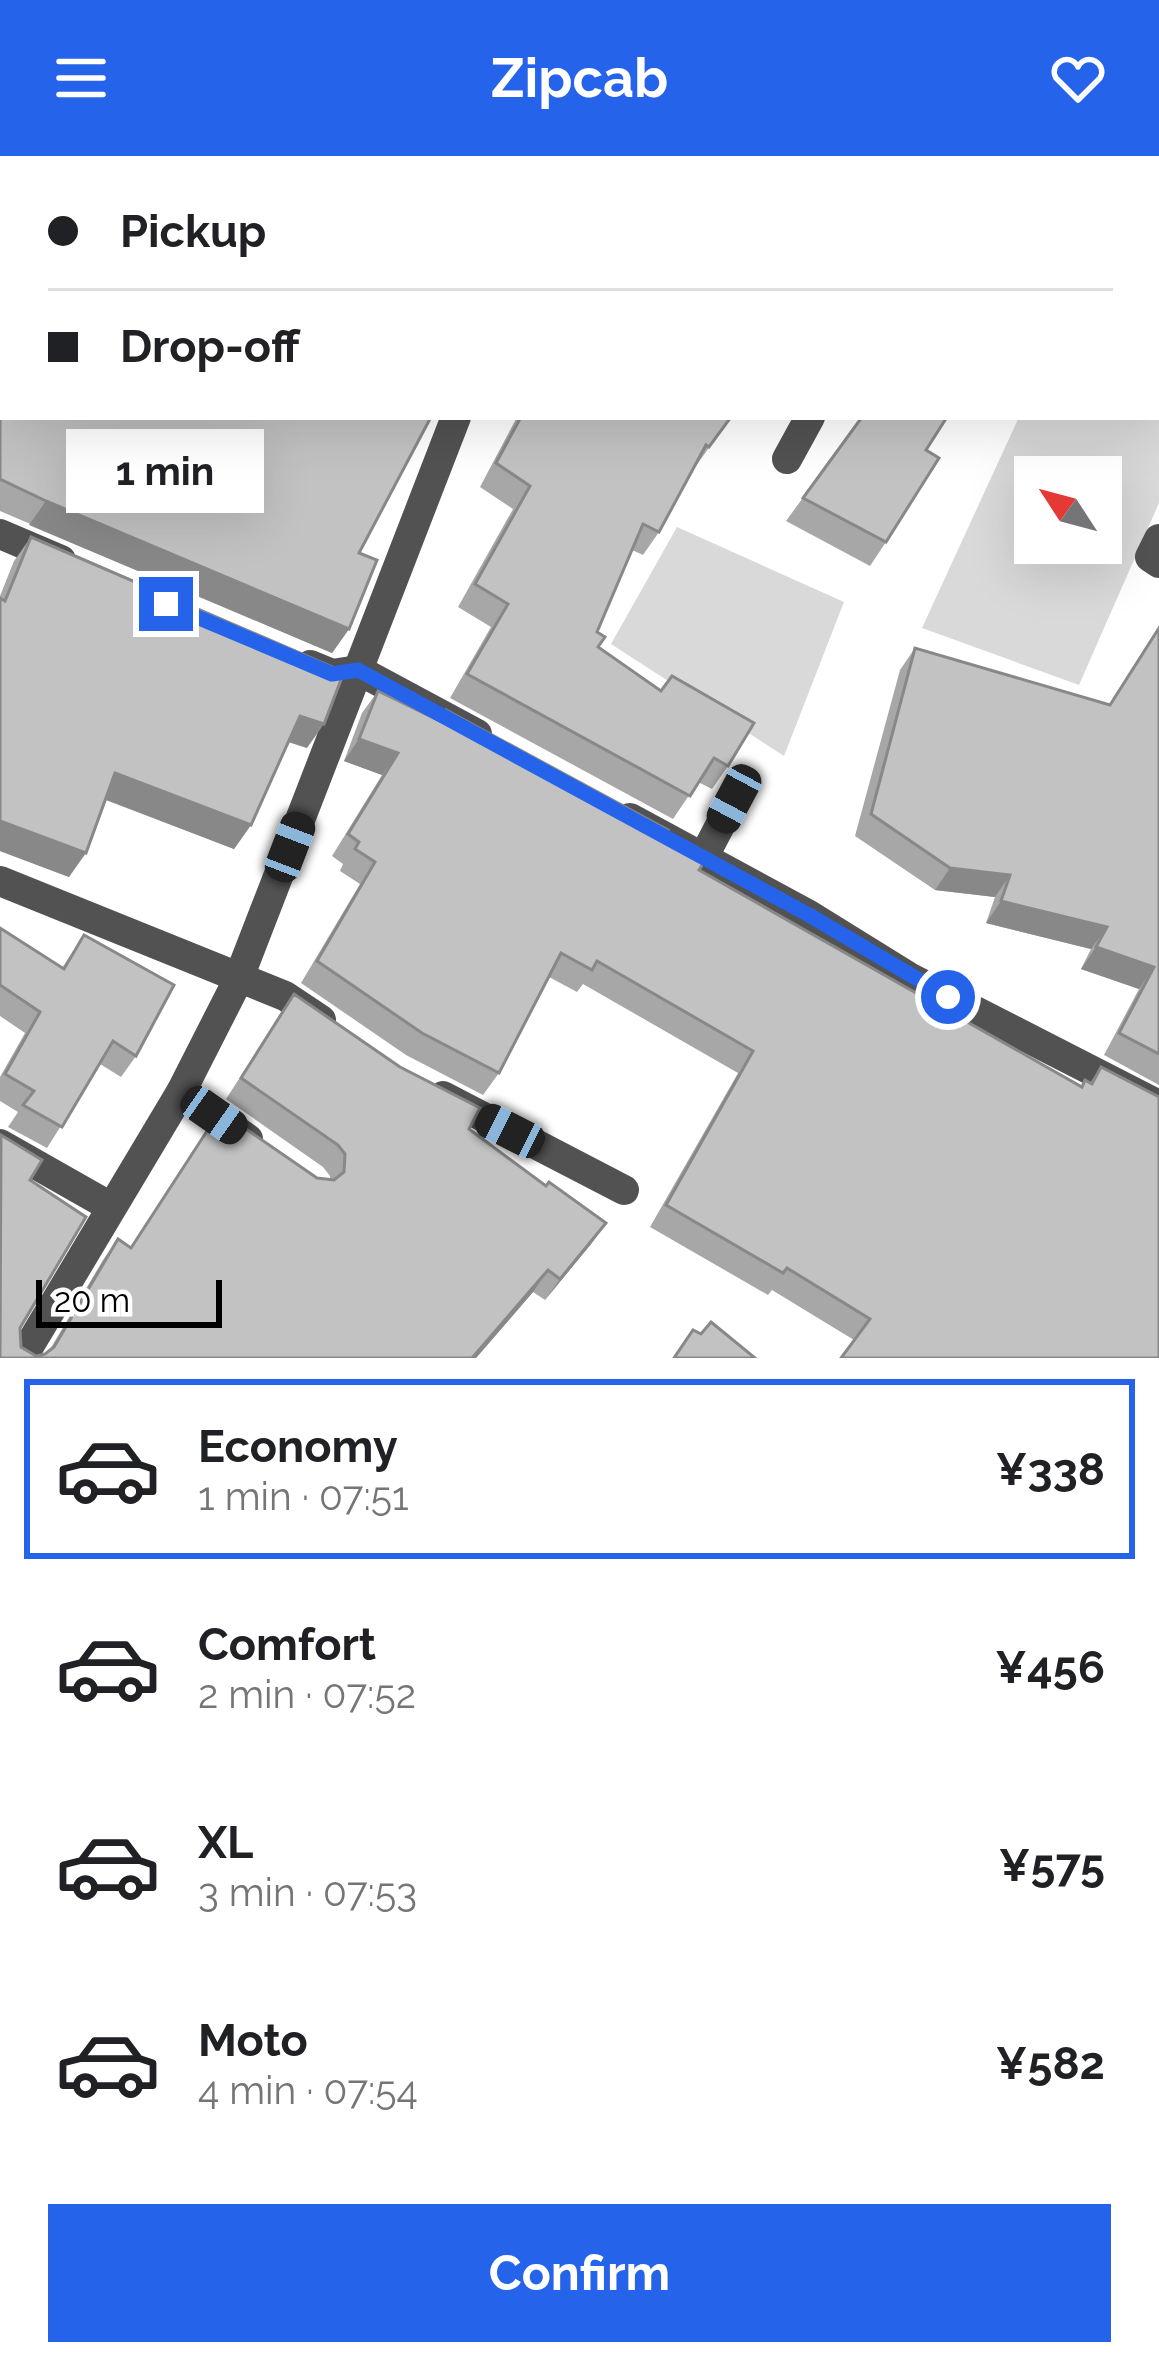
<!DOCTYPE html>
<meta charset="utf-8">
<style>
:root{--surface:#fff;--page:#f6f6f6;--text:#202124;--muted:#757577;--line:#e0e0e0;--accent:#2563eb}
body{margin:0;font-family:Raleway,sans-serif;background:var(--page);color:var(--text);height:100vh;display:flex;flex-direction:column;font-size:45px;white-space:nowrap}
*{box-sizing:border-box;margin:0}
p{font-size:39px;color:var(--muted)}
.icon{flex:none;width:66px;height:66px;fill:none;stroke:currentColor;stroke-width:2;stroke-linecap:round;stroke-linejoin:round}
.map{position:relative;height:1202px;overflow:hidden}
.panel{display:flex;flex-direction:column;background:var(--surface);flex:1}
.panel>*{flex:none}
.banner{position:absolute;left:0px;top:0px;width:1161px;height:264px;box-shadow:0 12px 48px #0002;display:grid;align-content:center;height:264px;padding:0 48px;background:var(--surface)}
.needle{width:78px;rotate:306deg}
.fabs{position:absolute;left:1014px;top:300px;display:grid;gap:24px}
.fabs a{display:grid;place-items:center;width:108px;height:108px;border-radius:0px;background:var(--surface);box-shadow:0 12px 48px #0002;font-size:60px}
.scale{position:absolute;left:36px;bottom:30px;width:186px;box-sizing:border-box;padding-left:12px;border:6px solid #000;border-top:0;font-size:33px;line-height:42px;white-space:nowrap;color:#000;-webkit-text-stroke:9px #fff;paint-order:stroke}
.end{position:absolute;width:54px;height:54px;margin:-27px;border:15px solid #2563eb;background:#fff;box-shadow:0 0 0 6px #fff}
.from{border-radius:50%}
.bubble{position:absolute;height:84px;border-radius:0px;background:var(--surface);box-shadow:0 12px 48px #0002;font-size:39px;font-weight:700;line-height:84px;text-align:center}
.car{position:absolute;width:36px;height:72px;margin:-36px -18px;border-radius:15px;box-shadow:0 0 9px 3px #0007;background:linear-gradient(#222 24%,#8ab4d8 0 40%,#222 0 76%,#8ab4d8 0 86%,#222 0)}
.banner b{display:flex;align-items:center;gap:42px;height:114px;font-size:45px}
.banner b+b{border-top:3px solid var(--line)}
.banner i{width:30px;height:30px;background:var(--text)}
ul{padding:21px 0 0;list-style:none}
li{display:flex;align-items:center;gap:36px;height:180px;margin:0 24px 18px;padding:0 24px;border:6px solid transparent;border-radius:0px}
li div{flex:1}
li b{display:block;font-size:45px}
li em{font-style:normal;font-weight:700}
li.selected{border-color:var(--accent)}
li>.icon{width:108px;height:108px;stroke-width:1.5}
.primary-button{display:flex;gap:24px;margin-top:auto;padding:24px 48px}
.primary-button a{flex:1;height:138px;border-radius:0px;background:var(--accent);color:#fff;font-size:48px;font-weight:700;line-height:138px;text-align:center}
header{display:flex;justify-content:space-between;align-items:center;height:156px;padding:0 48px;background:var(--accent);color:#fff;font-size:54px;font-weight:700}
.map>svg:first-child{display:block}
</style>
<header><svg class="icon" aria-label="menu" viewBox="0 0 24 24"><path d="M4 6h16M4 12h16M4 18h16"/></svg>Zipcab<svg class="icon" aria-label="heart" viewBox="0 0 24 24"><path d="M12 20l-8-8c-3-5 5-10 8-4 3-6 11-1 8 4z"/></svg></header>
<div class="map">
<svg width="1159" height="1202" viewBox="0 0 1159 1202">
<rect width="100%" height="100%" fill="#fff"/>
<g fill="#d9d9d9" fill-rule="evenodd">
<path d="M1150,0h9v347l-80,182 -157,-57 97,-211h139v-258h-9zM1035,321h66v66h-66z"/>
<polygon points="677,371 844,446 784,600 611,488"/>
</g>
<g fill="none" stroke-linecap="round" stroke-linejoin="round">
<g stroke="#525252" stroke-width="30">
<polyline points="597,3 598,0"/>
<polyline points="950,3 952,0"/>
<polyline points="787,303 810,261"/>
<polyline points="0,378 61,404"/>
<polyline points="1159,383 1150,401 1159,407"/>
<polyline points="310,509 332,518 358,514 477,578"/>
<polyline points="630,662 809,759 909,821 1159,949"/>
<polyline points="703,702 734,643"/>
<polyline points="0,725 285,840 321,864"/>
<polyline points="181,936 248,983"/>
<polyline points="443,940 624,1034"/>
<polyline points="0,988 111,1051"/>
<polyline points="22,1202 181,936 238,824 456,261"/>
</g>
</g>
<g fill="#a7a7a7">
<polygon points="485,0 528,0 525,3 490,3"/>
<polygon points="0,134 359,397 349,473 332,497 0,355"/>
<polygon points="517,261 731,261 693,314 659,376 643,399 632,394 597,476 598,491 728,610 712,633 698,626 673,663 450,542 491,471 458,451 513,353 480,331"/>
<polygon points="862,261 926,294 886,386 870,410 786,365"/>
<polygon points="31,381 307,592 288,586 251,669 234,693 105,643 69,721 0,695 0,440 14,405"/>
<polygon points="1159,470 1159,929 1104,899 1139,833 1081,813 1091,793 986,767 995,741 935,734 855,680 900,514 915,492 1109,549"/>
<polygon points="378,535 439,564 446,554 662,683 699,714 1081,930 1085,924 1090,927 1101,911 1159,941 854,1184 772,1134 768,1139 650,1071 738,917 583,828 577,836 549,821 499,917 483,939 406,899 301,827 360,728 340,715 343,708 332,700 382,619 344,605 362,557"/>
<polygon points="0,772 62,812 84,779 136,900 121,921 100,908 47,992 8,971 18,956 0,945 0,921 25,877 0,860"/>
<polygon points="294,838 546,1030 606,1067 591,1088 545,1144 533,1136 476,1202 0,1202 30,1024 20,1172 21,1191 36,1200 45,1198 49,1195 103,1104 118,1083 131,1091 220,955 317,1022 330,1023 330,1020 323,1011 226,943"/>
</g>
<g fill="#888">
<polygon points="46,345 349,473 332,497 29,369"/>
<polygon points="300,560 324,568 307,592 283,584"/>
<polygon points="359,583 398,597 382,619 344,605"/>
<polygon points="115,617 251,669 234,693 98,641"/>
<polygon points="0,665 86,697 69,721 0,695"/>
<polygon points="950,712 1010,719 995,741 935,734"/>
<polygon points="1001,745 1107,771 1091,793 986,767"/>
<polygon points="1096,791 1154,811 1139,833 1081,813"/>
<polygon points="606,1067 591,1088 545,1144 560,1123"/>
<polygon points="548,1114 533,1136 476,1202 472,1202"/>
</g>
<g fill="#c2c2c2" stroke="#888" stroke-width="3">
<polygon points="0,0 22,0 21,3 3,3 3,19 0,20"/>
<polygon points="668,0 889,0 888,3 667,3"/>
<polygon points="1021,0 1104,0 1103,3 1019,3"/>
<polygon points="0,134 3,135 3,261 431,261 359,397 377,404 349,473 46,345 0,323"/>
<polygon points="521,261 731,261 709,291 706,289 659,376 643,368 597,476 605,481 598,491 661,535 672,520 754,567 728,610 714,602 690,640 467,518 508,448 475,428 530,330 496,307"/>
<polygon points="862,261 947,261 926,294 939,302 886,386 803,342"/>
<polygon points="31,381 344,516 324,568 300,560 251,669 115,617 86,697 0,665 0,442 5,445"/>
<polygon points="1159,472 1159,898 1119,877 1154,811 1096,791 1107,771 1001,745 1010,719 950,712 871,658 915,492 1110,549"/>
<polygon points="378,535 440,565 446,554 668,674 662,683 704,706 699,714 1082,931 1085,924 1092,928 1101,911 1159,941 1159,1202 841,1202 870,1163 787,1112 783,1117 666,1049 753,895 597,805 592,814 561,797 499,917 422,877 317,805 375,706 355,693 359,686 348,678 398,597 359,583"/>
<polygon points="0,772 64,813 84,779 174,829 136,900 113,885 62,971 23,949 34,935 5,918 40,856 0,829"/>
<polygon points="294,838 400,911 480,952 469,973 546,1030 549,1026 606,1067 560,1123 548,1114 472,1202 0,1202 1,979 42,1004 30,1024 86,1061 20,1172 21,1191 36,1200 45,1198 54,1191 118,1083 131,1092 220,955 317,1022 334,1024 344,1016 345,998 338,989 241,922"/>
<polygon points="711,1166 755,1202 674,1202 693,1174 701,1178"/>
</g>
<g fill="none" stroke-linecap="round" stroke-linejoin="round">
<polyline stroke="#2563eb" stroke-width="15" points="166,448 332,518 358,514 809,759 948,841"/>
</g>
</svg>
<div class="fabs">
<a><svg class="needle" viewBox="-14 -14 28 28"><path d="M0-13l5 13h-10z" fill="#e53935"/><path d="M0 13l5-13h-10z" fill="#757577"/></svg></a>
</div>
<div class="scale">20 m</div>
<i class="end from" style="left:948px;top:841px"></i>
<i class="end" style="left:166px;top:448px"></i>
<div class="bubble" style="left:66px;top:273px;width:198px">1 min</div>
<i class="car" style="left:734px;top:643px;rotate:208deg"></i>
<i class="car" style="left:290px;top:691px;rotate:21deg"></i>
<i class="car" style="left:214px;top:959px;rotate:125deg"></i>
<i class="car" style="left:510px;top:975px;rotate:297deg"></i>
<div class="banner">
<b><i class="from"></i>Pickup</b>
<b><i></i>Drop-off</b>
</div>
</div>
<section class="panel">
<ul>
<li class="selected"><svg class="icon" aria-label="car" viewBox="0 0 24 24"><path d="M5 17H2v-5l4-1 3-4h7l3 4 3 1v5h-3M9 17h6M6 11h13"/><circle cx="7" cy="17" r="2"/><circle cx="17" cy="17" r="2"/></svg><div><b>Economy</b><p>1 min · 07:51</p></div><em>¥338</em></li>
<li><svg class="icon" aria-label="car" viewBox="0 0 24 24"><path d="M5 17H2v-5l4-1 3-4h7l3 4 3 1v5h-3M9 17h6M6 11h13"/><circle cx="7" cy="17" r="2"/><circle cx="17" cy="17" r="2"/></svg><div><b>Comfort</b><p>2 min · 07:52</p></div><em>¥456</em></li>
<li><svg class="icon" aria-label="car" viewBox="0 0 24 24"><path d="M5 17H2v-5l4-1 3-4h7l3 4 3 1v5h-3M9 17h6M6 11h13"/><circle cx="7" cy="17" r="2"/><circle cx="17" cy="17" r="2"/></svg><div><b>XL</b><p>3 min · 07:53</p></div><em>¥575</em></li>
<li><svg class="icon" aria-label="car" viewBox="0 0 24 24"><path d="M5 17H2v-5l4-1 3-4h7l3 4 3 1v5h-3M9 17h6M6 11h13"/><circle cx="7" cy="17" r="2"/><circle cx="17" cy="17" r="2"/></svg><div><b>Moto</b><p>4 min · 07:54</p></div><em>¥582</em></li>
</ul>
<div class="primary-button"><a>Confirm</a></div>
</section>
